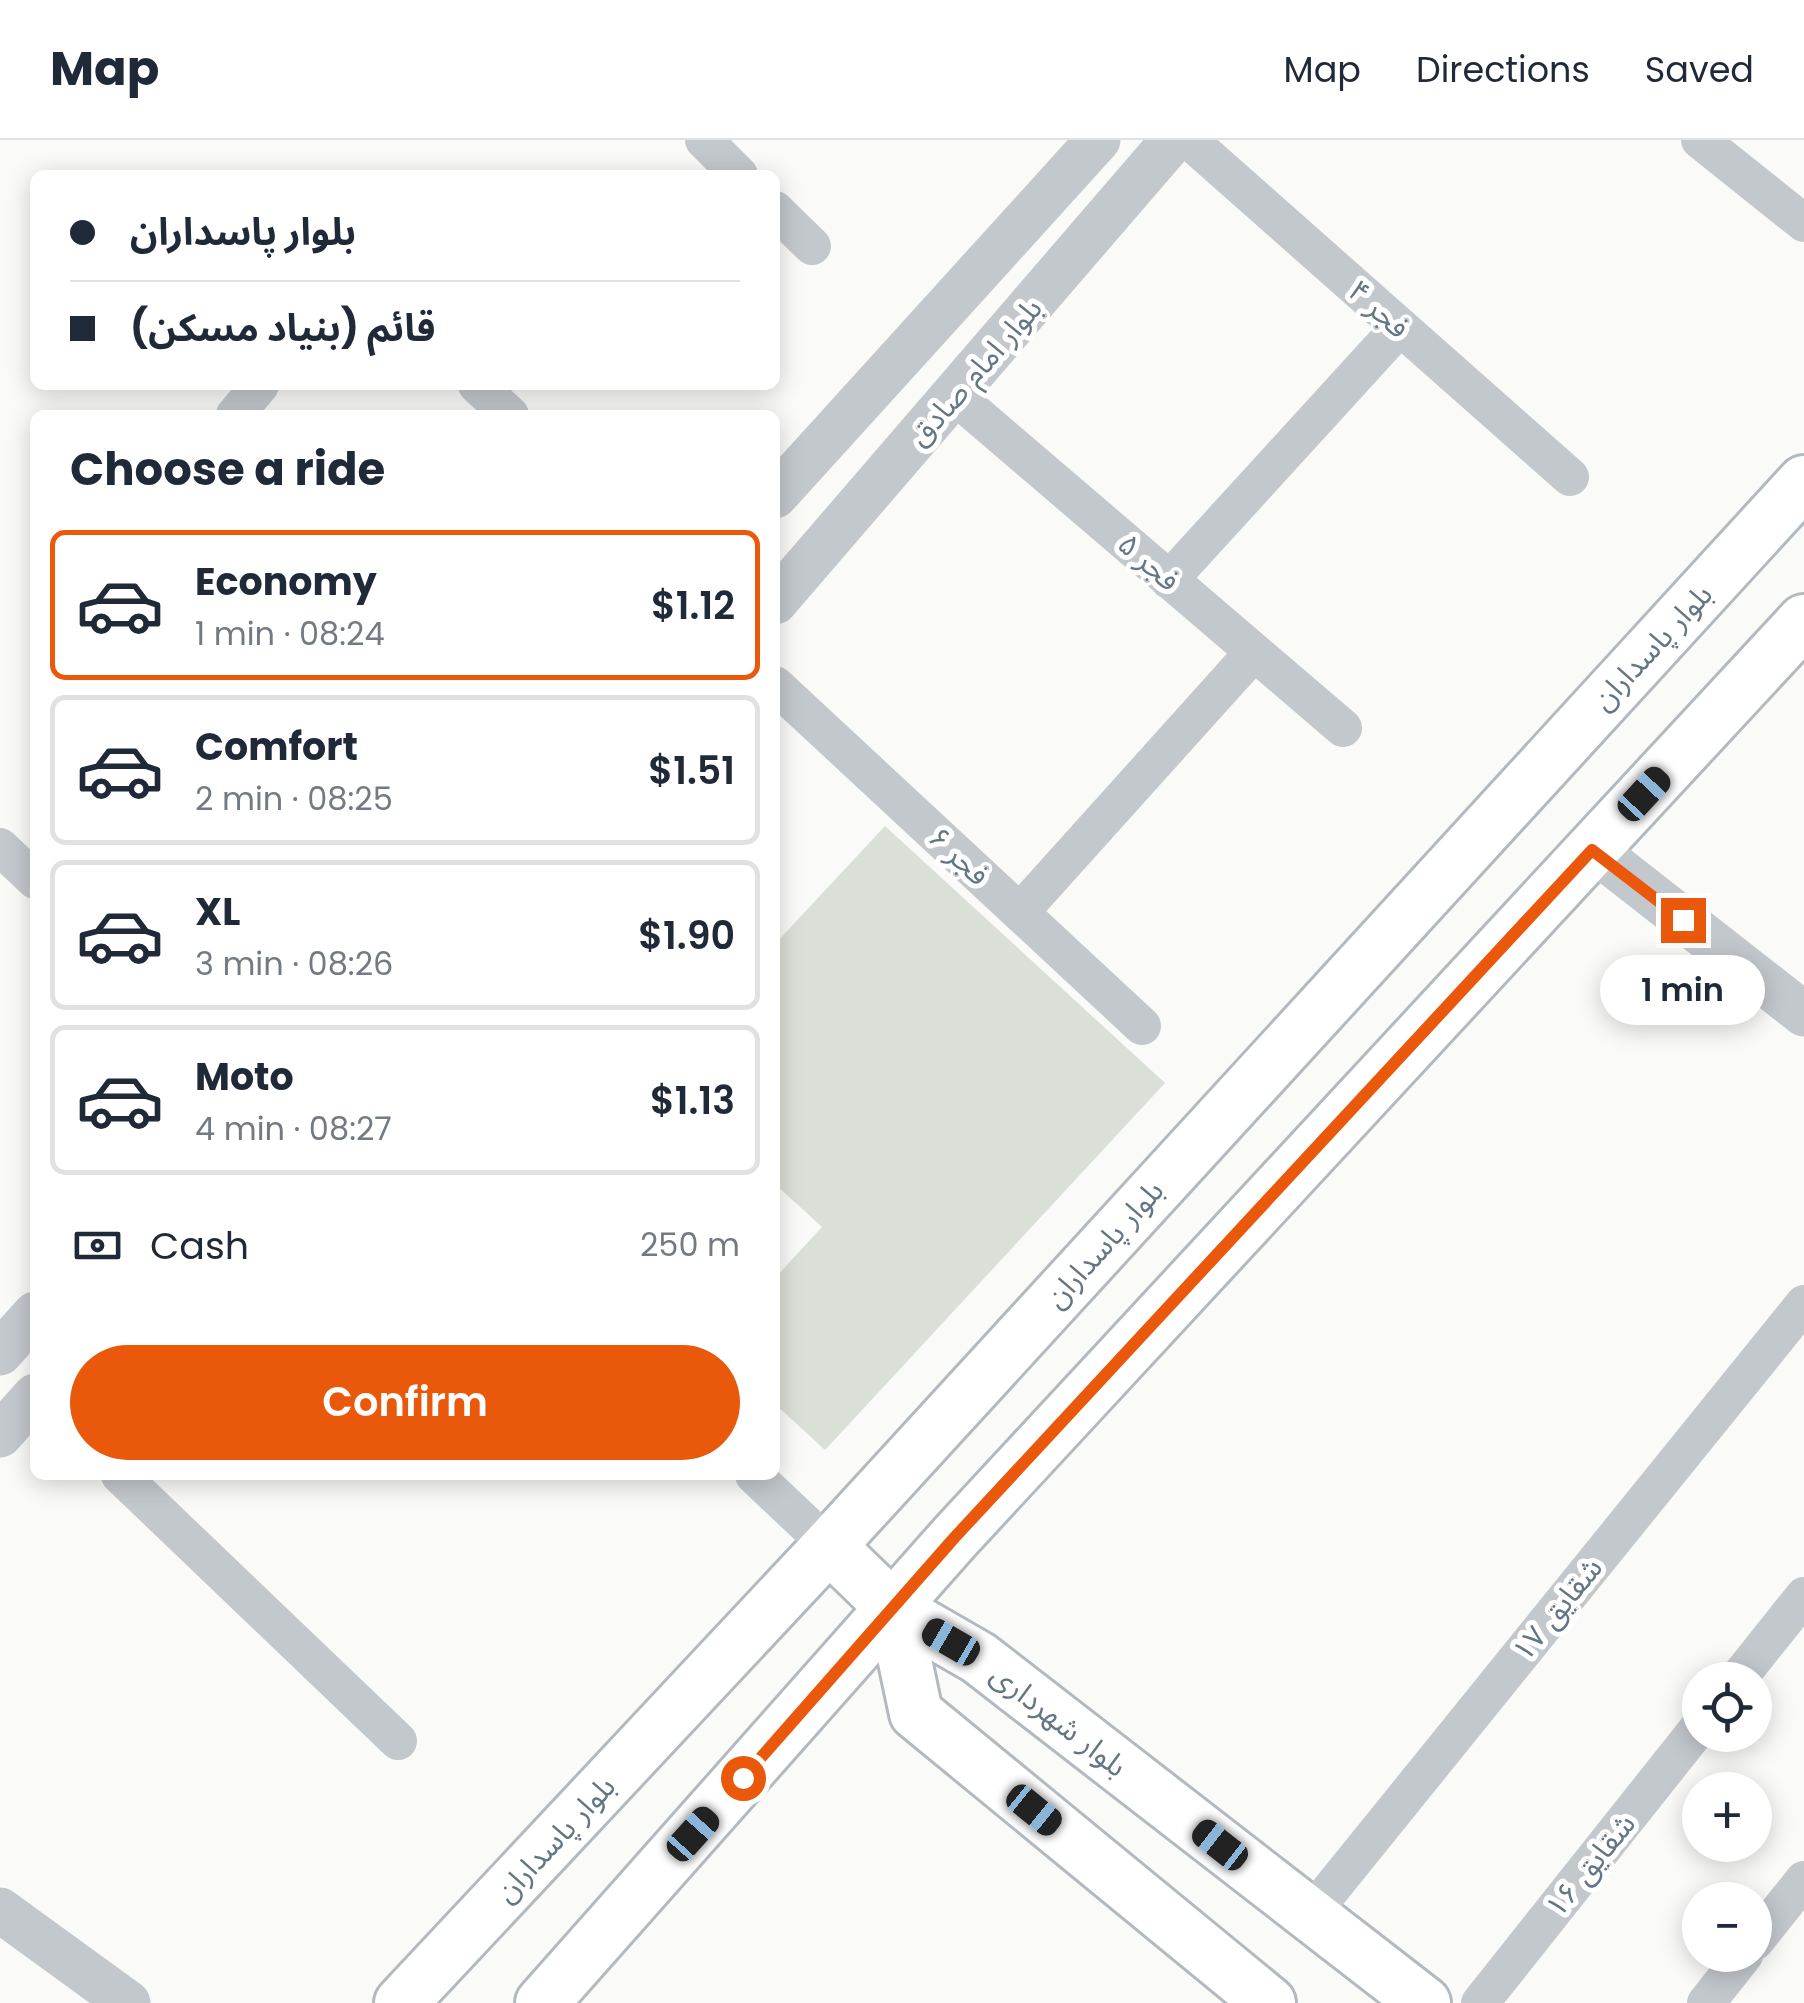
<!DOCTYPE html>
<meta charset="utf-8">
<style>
:root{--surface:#fff;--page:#f2f2f3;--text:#1f2937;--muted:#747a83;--line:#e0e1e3;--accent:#ea580c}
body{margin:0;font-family:Poppins,"Noto Sans Arabic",sans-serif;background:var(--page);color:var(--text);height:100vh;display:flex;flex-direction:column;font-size:38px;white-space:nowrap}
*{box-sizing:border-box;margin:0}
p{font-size:32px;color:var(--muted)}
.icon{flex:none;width:55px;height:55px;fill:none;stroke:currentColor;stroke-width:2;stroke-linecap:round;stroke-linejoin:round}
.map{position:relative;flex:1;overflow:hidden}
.side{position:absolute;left:30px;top:270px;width:750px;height:1070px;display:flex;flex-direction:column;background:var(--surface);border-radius:15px;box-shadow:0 5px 25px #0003}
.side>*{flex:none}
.guide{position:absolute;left:30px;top:30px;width:750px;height:220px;border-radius:15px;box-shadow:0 5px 25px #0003;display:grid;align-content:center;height:220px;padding:0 40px;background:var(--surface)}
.fabs{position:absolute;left:1682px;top:1522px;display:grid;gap:20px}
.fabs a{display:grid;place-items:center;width:90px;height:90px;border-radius:50%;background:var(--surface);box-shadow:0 5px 25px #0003;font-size:50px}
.end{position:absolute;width:45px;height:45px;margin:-22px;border:12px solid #ea580c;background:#fff;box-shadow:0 0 0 5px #fff}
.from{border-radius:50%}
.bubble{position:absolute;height:70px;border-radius:35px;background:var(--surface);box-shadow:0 5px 25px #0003;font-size:32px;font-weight:600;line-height:70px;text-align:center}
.car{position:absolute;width:30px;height:60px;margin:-30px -15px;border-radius:12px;box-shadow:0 0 8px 2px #0007;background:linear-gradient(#222 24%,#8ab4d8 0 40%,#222 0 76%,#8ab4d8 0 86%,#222 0)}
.guide b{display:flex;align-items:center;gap:35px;height:95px;font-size:38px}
.guide b+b{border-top:2px solid var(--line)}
.guide i{width:25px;height:25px;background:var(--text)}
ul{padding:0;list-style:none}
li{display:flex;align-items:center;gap:30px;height:150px;margin:0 20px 15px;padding:0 20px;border:5px solid var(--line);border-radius:15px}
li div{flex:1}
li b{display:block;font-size:38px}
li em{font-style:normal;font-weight:600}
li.active{border-color:var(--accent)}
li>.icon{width:90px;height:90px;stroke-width:1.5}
h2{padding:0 40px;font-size:45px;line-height:120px}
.pay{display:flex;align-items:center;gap:25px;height:110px;padding:0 40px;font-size:38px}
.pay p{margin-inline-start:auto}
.primary-button{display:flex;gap:20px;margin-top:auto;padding:20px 40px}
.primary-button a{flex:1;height:115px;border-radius:60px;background:var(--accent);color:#fff;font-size:40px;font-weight:600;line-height:115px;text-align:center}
header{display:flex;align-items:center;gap:60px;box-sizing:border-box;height:140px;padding:0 50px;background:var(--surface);border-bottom:2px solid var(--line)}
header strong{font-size:48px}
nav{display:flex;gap:55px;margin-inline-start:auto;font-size:35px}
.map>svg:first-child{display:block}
</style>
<header>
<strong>Map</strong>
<nav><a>Map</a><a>Directions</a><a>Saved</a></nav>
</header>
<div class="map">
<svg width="1804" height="1863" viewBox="0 0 1804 1863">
<rect width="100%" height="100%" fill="#fafaf8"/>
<polygon fill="#dadfd7" points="885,686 1165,943 825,1310 775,1264 775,1138 822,1087 775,1044 775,804"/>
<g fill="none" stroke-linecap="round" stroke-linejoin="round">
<defs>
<g id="secondary">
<polyline points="829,1406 894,1469 979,1518 1424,1863"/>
<polyline points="894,1469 916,1573 1269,1863"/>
<polyline points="401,1863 829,1406 1804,342"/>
<polyline points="542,1863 955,1397 1804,481"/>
</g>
</defs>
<use href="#secondary" stroke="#b3babf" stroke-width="58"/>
<g stroke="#c3c8cc" stroke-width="38">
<polyline points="704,0 739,35"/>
<polyline points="1189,0 1570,337"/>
<polyline points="1700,0 1804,83"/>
<polyline points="775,70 812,106"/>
<polyline points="477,245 510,275"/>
<polyline points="955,256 1343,588"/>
<polyline points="235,275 260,245"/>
<polyline points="1169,440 1400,187"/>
<polyline points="775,545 1142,886"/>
<polyline points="0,707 35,740"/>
<polyline points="1020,772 1254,512"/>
<polyline points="120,1335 398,1601"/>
<polyline points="754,1335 829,1406"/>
<polyline points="1737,1540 1804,1456"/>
<polyline points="1310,1775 1804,1164"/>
<polyline points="1755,1801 1804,1740"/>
<polyline points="1480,1863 1700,1586"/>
<polyline points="1706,1863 1744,1815"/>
</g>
<g stroke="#c3c8cc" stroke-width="45">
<polyline points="775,356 1098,0"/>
<polyline points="775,462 1173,0"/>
<polyline points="1593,709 1804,874"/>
<polyline points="0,1213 35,1174"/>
<polyline points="0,1295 35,1256"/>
<polyline points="0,1770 128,1863"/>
</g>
<use href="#secondary" stroke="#fff" stroke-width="52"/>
</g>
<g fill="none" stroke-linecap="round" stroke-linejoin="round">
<polyline stroke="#ea580c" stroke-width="12" points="743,1638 955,1397 1592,710 1683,780"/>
</g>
<g text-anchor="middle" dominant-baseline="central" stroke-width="10" stroke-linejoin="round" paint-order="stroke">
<g font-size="30" fill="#657683" stroke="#fff">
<text transform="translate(1379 169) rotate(42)">فجر ۴</text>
<text transform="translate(975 232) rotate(-49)">بلوار امام صادق</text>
<text transform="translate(1149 422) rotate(41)">فجر ۵</text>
<text transform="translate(1652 507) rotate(-47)">بلوار پاسداران</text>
<text transform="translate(959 716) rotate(43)">فجر ۶</text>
<text transform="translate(1104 1104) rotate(-48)">بلوار پاسداران</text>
<text transform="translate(1557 1469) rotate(-51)">شقایق ۱۷</text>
<text transform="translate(1059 1580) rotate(38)">بلوار شهرداری</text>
<text transform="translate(555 1699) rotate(-47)">بلوار پاسداران</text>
<text transform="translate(1590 1725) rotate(-51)">شقایق ۱۶</text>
</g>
</g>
</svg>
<div class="fabs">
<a><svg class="icon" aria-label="locate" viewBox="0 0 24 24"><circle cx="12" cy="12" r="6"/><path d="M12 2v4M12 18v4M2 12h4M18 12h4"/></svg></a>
<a>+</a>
<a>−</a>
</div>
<i class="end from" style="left:743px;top:1638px"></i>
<i class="end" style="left:1683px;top:780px"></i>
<div class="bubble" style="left:1600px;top:815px;width:165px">1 min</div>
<i class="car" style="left:1644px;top:654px;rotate:43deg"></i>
<i class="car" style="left:951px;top:1502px;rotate:300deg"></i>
<i class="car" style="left:1034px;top:1670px;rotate:129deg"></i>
<i class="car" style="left:693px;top:1694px;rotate:42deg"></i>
<i class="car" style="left:1220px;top:1705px;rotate:308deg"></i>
<div class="guide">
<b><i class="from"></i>بلوار پاسداران</b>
<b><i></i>قائم (بنیاد مسکن)</b>
</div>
<section class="side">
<h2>Choose a ride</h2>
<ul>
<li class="active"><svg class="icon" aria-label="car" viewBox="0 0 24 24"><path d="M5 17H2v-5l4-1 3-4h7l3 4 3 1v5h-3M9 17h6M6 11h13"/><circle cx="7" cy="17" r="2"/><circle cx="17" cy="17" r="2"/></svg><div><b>Economy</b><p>1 min · 08:24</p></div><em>$1.12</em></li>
<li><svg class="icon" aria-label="car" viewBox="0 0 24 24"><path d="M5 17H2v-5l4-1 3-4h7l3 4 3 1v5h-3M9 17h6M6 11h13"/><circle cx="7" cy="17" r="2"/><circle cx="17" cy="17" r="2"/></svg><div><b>Comfort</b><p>2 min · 08:25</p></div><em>$1.51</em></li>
<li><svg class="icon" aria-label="car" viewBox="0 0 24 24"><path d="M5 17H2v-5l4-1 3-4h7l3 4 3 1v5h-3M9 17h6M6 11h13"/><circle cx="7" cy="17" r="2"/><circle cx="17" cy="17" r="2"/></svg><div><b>XL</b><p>3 min · 08:26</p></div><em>$1.90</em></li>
<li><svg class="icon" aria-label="car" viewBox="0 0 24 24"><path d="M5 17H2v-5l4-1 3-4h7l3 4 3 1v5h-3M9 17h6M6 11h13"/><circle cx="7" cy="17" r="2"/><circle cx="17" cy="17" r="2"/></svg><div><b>Moto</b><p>4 min · 08:27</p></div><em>$1.13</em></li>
</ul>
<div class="pay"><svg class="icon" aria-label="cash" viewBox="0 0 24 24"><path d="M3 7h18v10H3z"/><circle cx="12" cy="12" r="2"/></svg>Cash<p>250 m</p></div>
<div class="primary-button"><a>Confirm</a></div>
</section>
</div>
